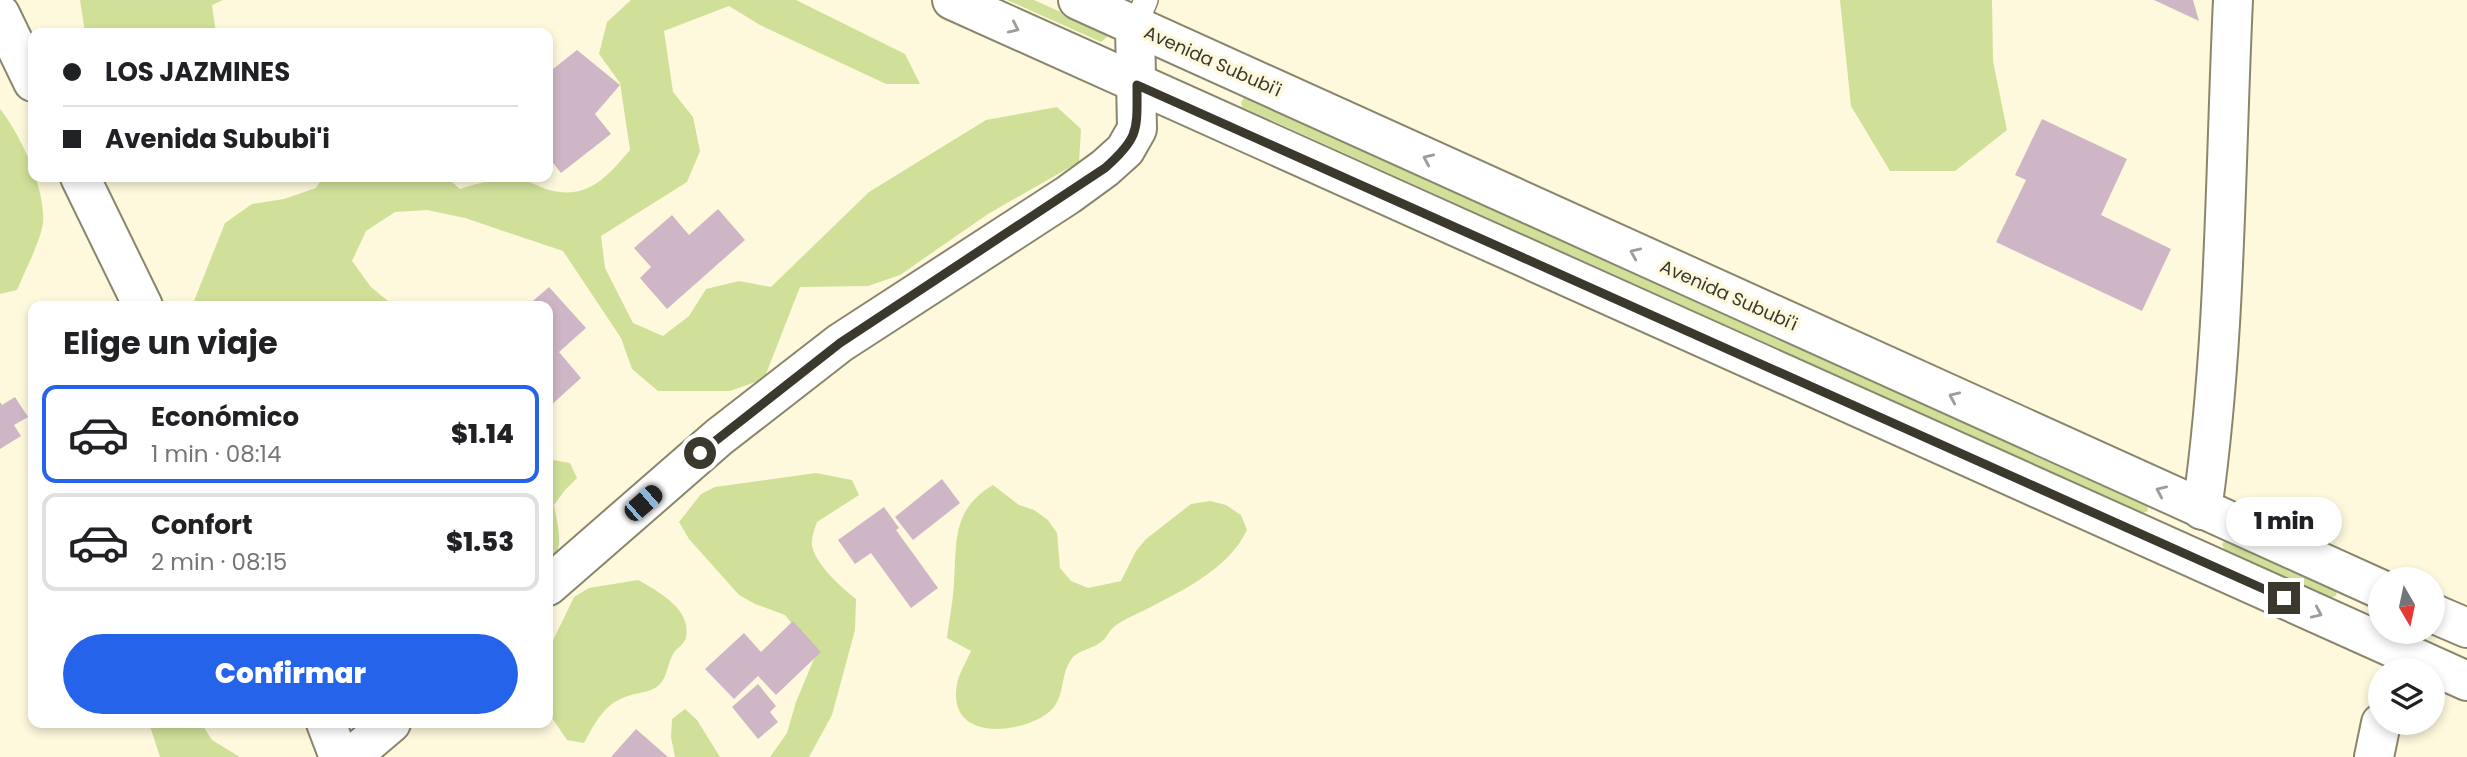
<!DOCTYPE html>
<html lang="es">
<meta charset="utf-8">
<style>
:root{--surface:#fff;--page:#f6f6f6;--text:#202124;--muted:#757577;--line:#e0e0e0;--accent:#2563eb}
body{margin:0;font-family:Poppins,sans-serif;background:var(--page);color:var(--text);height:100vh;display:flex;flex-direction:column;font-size:26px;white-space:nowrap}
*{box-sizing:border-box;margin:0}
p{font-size:23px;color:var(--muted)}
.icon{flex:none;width:38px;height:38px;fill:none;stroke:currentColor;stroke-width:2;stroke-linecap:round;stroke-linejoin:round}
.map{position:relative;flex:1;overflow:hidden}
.side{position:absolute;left:28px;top:301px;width:525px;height:427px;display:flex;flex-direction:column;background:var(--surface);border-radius:14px;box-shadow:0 4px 10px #0003}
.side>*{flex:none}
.hud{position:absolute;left:28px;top:28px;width:525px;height:154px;border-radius:14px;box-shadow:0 4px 10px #0003;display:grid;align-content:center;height:154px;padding:0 35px;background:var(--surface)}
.needle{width:46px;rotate:171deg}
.fabs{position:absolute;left:2368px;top:567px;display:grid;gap:14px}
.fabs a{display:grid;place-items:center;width:77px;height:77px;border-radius:50%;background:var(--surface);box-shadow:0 4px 10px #0003;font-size:35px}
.end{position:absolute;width:32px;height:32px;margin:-16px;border:9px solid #3b392e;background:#fff;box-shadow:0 0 0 4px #fff}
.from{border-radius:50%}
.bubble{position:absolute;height:49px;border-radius:24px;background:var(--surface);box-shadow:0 4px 10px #0003;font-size:23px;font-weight:800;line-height:49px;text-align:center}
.car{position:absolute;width:21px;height:42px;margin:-21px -10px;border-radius:9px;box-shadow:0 0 5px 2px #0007;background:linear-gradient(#222 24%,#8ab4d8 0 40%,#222 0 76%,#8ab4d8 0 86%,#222 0)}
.hud b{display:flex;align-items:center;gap:24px;height:66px;font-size:26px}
.hud b+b{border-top:2px solid var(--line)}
.hud i{width:18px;height:18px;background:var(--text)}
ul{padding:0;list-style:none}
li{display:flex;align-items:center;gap:21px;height:98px;margin:0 14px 10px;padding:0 21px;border:4px solid var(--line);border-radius:14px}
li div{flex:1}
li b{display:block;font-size:26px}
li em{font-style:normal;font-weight:800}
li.selected{border-color:var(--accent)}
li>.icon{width:63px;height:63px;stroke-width:1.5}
h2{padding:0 35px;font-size:32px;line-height:84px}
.action{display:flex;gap:14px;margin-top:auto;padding:14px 35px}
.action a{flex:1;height:80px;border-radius:42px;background:var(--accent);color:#fff;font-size:28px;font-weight:800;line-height:80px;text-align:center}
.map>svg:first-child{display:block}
</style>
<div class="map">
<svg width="2467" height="757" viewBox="0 0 2467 757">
<rect width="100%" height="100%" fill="#fef9dd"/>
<g fill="#d0e099">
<polygon points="80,0 223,0 212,5 216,33 85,33"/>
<path d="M631,0h165l109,54 15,30h-34l-126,-59 -31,-19 -65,25 9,61 20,25 7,34 -13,31 -86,54 4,32 28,55 30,13 26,-20 17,-27 33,-8 32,6 98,-95 117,-72 71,-13 24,22 -2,33 -91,52 -88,61 -32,11 -68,1 -36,92 -34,12h-72l-26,-22 -11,-31 -58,-87 -98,-33 -38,-8 -32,2 -29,19 -14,30 19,26 23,19h-202l33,-83 27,-19 32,-5 32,-11 7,-11h123l14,12c19,-6 37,-11 58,-9 11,0 21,7 31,10 39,10 58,-13 81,-40l-10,-67 -21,-29 8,-32z"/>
<polygon points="1007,0 1034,0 1105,32 1107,37 1101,42"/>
<polygon points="1840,0 1992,0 1993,61 2007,130 1955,171 1890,171 1851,106"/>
<polygon points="1245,97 2147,503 2148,511 2143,513 1242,107 1241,102"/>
<path d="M0,109c21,26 46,81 43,114 -2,17 -19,50 -26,67l-17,4z"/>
<path d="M548,457l5,3 17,3 7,15 -12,12 -11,15c4,24 12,43 -6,62z"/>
<path d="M816,473l36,7 7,15 -42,27c-2,6 -6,16 -5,23 2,18 30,43 44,54l-1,31 -23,85 -23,42h-39l17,-24 9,-31 20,-48 -31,-39 -30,-11 -16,-9 -50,-56 -10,-17 22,-28 14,-7z"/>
<path d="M993,485l26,20 15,5 14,10 9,13 3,35 11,13 17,7 33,-7 15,-30 10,-12 45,-35 19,-3 16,4 15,10 6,15c-19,40 -66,61 -104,81 -9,4 -20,9 -28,15 -6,4 -8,12 -14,16 -7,6 -21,8 -28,15 -16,19 -4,45 -31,60 -34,19 -98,21 -84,-37 3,-10 9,-20 13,-29l-24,-13c2,-18 6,-36 7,-54 3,-42 -3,-74 39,-99z"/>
<polygon points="2226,539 2337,590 2336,596 2330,598 2224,549 2222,544"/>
<path d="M638,580c21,12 54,29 48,58 -2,7 -10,10 -13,16 -5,9 -6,23 -13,30 -8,8 -18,8 -29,11 -26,7 -35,26 -47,48l-17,-3 -19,-28v-61l26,-54 15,-9z"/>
<polygon points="685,709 697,720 720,757 675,757 671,737 672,719"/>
<polygon points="149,723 201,723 212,740 240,757 160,757"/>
</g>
<g fill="#cfb6c7">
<polygon points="2154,0 2193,0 2199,21"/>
<polygon points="577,50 620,85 595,114 611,134 561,173 548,156 548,73"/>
<polygon points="2042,119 2127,159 2101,215 2171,249 2142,311 1996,242 2026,180 2015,175"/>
<polygon points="718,209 745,240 667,309 640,278 651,267 634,248 672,215 689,235"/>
<polygon points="549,287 586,328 559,352 581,378 548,408 548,306 527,306"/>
<polygon points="15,397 28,417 14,425 21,436 0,449 0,402 2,405"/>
<polygon points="942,479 960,503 913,540 895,517"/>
<polygon points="884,507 899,528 896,530 938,588 911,608 871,553 855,564 838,540"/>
<polygon points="793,621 821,652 776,695 758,676 734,699 705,669 744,633 761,652"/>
<polygon points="758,684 776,706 770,712 778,722 758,739 732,707"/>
<polygon points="636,729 668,757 611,757"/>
</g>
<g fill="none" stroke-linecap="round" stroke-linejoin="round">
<defs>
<polyline id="lane" points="1135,26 1146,0"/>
<g id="street">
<polyline points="0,14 33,82"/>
<polyline points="80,177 143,306"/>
<path d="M2202,510c24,-169 23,-340 31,-510"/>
<polyline points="548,586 719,437 840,343 1068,195 1105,168 1125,150 1137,129 1135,26"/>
<polyline points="326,723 339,757"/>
<polyline points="351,757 391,723"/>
</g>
<g id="secondary">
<polyline points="952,0 2467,681"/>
<polyline points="1078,0 2380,589"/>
<polyline points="2432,613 2467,628"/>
<polyline points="2374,757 2381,723"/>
</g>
</defs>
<use href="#lane" stroke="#8a866d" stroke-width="26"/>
<use href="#street" stroke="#8a866d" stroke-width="42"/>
<use href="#secondary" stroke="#8a866d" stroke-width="42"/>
<use href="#lane" stroke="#fff" stroke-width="23"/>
<use href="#street" stroke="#fff" stroke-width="38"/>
<use href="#secondary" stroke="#fff" stroke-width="38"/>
</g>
<defs><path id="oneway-chevron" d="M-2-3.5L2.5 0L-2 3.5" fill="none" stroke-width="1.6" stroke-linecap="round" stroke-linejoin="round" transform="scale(1.75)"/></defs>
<g stroke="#9d9c96">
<use href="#oneway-chevron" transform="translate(1014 28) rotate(25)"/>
<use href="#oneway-chevron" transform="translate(1428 159) rotate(-156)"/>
<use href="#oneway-chevron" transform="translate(1635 253) rotate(-156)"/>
<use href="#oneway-chevron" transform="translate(1954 397) rotate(-156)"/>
<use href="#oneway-chevron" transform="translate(2161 491) rotate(-156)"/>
<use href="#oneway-chevron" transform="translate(2317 613) rotate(24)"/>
</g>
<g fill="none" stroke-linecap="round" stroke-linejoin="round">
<path stroke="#3b392e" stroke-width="9" d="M700,453l140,-110 265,-175c35,-31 32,-38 32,-83l1147,513"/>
</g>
<g text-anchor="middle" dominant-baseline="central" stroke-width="7" stroke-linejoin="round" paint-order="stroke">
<g font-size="18" fill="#3b392e" stroke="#fef9dd">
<text transform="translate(1213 61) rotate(24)">Avenida Sububi'i</text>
<text transform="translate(1729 295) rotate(24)">Avenida Sububi'i</text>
</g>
</g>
</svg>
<div class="fabs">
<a><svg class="needle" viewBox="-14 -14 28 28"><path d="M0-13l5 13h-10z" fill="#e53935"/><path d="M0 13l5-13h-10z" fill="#757577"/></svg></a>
<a><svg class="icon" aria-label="layers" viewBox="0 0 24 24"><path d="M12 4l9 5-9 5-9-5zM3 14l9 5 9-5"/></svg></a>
</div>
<i class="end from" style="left:700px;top:453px"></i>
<i class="end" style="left:2284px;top:598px"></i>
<div class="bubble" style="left:2226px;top:497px;width:116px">1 min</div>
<i class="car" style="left:643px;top:503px;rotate:49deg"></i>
<div class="hud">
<b><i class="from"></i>LOS JAZMINES</b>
<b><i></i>Avenida Sububi'i</b>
</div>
<section class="side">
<h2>Elige un viaje</h2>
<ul>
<li class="selected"><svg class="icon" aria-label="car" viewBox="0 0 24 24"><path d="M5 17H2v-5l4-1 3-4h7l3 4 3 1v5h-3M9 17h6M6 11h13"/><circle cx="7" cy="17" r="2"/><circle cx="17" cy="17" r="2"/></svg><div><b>Económico</b><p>1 min · 08:14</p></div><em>$1.14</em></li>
<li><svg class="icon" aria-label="car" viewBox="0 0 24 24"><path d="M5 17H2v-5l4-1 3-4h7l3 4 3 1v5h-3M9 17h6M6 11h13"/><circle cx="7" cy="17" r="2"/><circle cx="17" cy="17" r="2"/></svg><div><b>Confort</b><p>2 min · 08:15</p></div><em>$1.53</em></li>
</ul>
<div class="action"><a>Confirmar</a></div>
</section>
</div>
